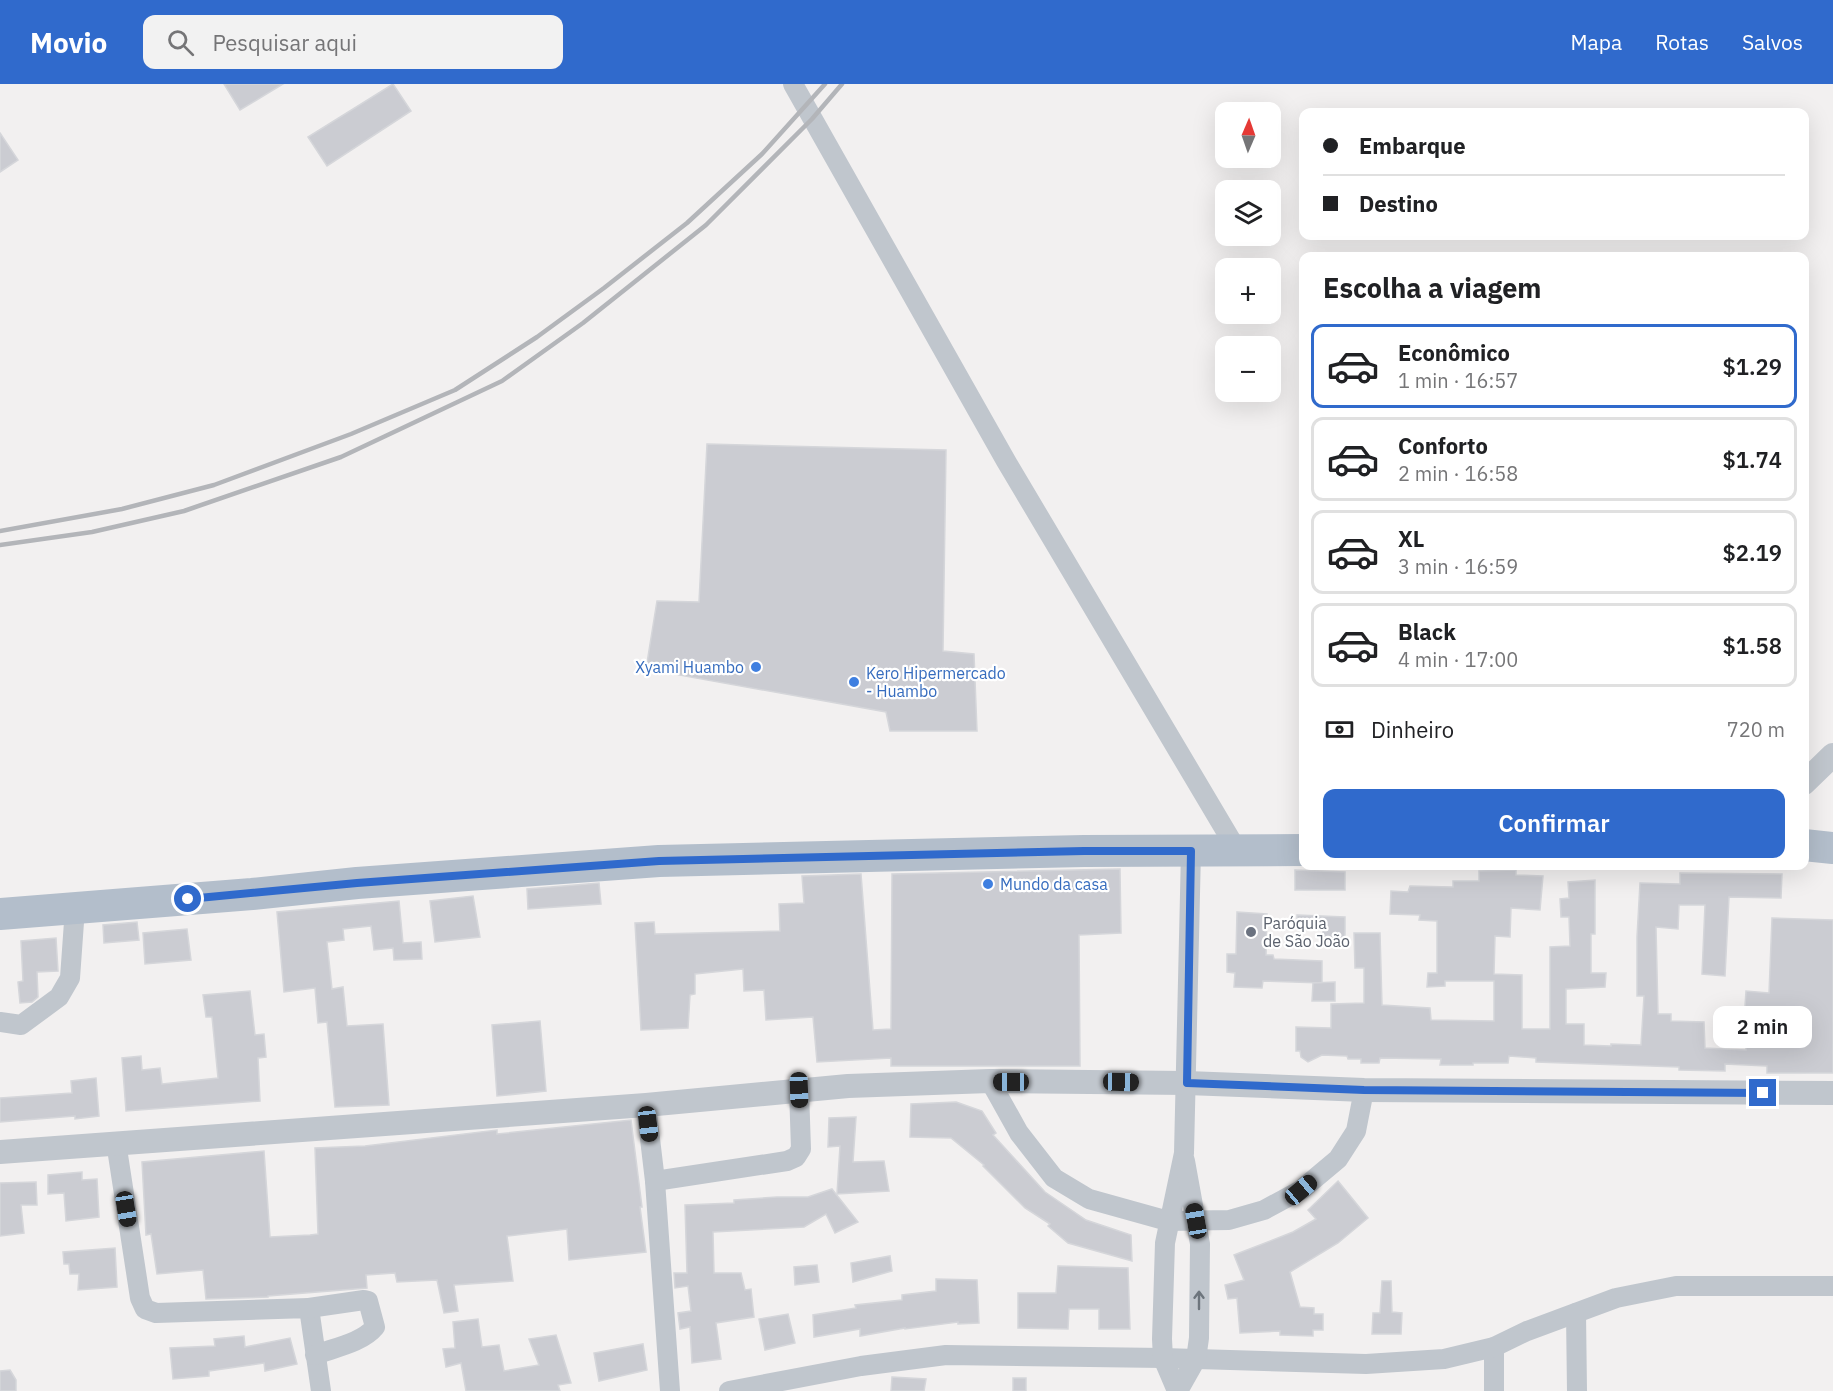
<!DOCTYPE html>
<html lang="pt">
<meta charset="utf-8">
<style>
:root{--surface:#fff;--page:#f2f2f2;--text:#202124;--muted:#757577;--line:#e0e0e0;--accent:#306acc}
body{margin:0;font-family:"IBM Plex Sans",sans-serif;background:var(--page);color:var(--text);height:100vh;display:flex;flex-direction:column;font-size:22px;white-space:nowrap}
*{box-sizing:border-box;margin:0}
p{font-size:20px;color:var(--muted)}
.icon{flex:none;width:33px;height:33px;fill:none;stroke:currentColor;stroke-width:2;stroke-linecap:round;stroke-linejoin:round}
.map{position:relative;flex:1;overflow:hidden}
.panel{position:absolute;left:1299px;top:168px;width:510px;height:618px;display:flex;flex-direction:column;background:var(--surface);border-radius:12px;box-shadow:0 6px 24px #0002}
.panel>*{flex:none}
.banner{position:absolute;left:1299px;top:24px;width:510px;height:132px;border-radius:12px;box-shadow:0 6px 24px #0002;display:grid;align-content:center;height:132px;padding:0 24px;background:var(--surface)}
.needle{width:39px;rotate:2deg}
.controls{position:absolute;left:1215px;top:18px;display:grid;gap:12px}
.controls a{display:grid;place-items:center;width:66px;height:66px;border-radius:12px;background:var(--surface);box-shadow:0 6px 24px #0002;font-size:30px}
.end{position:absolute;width:27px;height:27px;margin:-14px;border:8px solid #306acc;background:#fff;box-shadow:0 0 0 3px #fff}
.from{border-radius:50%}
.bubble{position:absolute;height:42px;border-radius:12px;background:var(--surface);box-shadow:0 6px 24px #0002;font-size:20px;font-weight:600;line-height:42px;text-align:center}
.car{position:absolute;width:18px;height:36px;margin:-18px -9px;border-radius:8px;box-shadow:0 0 4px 2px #0007;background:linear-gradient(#222 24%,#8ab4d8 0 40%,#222 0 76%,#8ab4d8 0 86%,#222 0)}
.banner b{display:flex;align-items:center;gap:21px;height:57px;font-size:22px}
.banner b+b{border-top:2px solid var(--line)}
.banner i{width:15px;height:15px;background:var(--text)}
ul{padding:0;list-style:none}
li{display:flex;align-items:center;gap:18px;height:84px;margin:0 12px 9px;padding:0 12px;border:3px solid var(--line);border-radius:12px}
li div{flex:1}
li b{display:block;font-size:22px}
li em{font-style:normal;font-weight:600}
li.on{border-color:var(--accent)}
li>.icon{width:54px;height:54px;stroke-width:1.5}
h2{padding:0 24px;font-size:27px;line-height:72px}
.pay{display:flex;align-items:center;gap:15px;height:66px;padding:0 24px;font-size:22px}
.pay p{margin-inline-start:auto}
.button{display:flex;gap:12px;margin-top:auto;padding:12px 24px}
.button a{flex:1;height:69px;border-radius:12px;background:var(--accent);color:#fff;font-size:24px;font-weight:600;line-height:69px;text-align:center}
header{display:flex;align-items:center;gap:36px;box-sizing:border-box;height:84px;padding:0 30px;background:var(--accent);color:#fff}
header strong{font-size:28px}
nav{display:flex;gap:33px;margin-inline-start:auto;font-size:21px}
.search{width:420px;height:54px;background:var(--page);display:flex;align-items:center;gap:15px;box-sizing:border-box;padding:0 21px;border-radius:12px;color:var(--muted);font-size:22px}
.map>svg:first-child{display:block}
</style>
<header>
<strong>Movio</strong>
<div class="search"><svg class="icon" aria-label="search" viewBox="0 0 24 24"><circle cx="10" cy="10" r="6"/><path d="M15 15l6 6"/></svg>Pesquisar aqui</div>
<nav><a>Mapa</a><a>Rotas</a><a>Salvos</a></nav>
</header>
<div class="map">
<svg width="1833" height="1307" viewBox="0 0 1833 1307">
<rect width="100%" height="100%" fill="#f2f0f0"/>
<g fill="#cbccd2" stroke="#d5d6da" stroke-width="1.5">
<polygon points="224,0 283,0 240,26"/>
<polygon points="393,0 411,27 327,82 308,53"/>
<polygon points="0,49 18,76 0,88"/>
<polygon points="707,360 946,366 943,567 974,570 977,647 890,647 886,628 646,585 657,517 699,518"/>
<polygon points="1120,785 1121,849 1079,851 1080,982 891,982 891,974 817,978 813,933 766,936 764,906 744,907 743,885 695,890 695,910 690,911 688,944 641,946 635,839 654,838 655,850 780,847 779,820 804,819 802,792 861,790 873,946 891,945 892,790"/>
<polygon points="1295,786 1345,788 1345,806 1295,806"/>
<polygon points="1516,786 1516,791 1543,792 1540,826 1511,824 1510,853 1495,852 1494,890 1522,891 1522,945 1550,945 1550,863 1570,862 1569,833 1561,833 1560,815 1569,814 1568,798 1595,796 1595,850 1591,850 1591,889 1606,889 1605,903 1566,905 1566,940 1584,940 1584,961 1611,962 1611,960 1641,961 1644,912 1637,912 1637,853 1640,799 1680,800 1680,789 1782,790 1781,814 1729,813 1725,892 1702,890 1705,821 1679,821 1678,845 1656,843 1658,930 1671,930 1671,937 1704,938 1705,964 1746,966 1746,937 1744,937 1746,907 1769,909 1772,834 1833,836 1833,989 1767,989 1767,982 1725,980 1725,987 1679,986 1679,983 1536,978 1536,974 1509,972 1508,979 1473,979 1473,981 1440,981 1441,975 1380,974 1379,979 1361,979 1361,975 1348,975 1347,972 1322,971 1308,978 1301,973 1300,967 1296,967 1296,943 1331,944 1331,920 1364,919 1364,884 1355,884 1354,849 1380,849 1382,921 1430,924 1431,936 1494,937 1494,897 1445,897 1445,902 1427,903 1428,889 1437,889 1437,837 1419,836 1420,831 1390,830 1391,807 1408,808 1410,802 1453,803 1453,797 1479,797 1479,787"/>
<polygon points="599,799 601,820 528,825 527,805"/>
<polygon points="473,812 480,853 435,858 430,817"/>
<polygon points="399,817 403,859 421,858 422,875 394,876 393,864 374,866 371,842 343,845 344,856 327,858 332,905 343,903 347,942 383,940 389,1021 335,1023 327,938 318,939 315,904 284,908 277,828"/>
<polygon points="1237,828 1267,830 1266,871 1273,871 1274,875 1322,877 1322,899 1263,897 1262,904 1234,903 1235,889 1227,888 1227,870 1236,870"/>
<polygon points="1297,831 1345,833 1345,860 1322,860 1323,846 1297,845"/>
<polygon points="137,838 139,856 104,859 103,841"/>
<polygon points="187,845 191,876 145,880 143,849"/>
<polygon points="56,854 58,887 37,888 38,913 32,918 20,919 18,898 23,897 21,857"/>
<polygon points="1335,898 1335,917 1312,917 1313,899"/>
<polygon points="250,907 255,951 264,950 266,973 258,974 260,1017 126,1027 122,974 141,972 142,986 160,984 162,1000 218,994 212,933 206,933 203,911"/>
<polygon points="540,937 546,1007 497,1012 492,941"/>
<polygon points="96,994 99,1032 75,1035 75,1032 0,1038 0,1014 72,1009 71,997"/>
<polygon points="956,1018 982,1027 996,1049 993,1051 1045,1108 1086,1136 1131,1151 1132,1177 1068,1159 1048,1142 1050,1140 1025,1124 983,1082 984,1081 951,1054 910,1053 911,1020"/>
<polygon points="856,1033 853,1078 884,1077 889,1107 837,1110 840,1062 828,1063 829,1034"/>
<polygon points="631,1036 642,1123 640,1123 646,1168 569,1176 567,1145 507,1152 513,1197 454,1201 458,1227 444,1229 437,1196 397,1198 395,1189 366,1191 367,1204 268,1212 268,1213 206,1215 203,1186 157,1190 151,1150 146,1151 142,1078 264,1067 270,1153 310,1151 318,1150 315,1064 365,1062 497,1046 497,1050"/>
<polygon points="82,1088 82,1096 97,1095 99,1133 66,1137 64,1109 48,1110 48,1091"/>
<polygon points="1338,1097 1368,1134 1338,1159 1290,1188 1300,1223 1314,1224 1314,1230 1323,1230 1323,1246 1313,1246 1313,1252 1280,1251 1280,1247 1240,1249 1237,1214 1228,1215 1225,1201 1244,1196 1234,1171 1293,1148 1316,1135 1308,1126"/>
<polygon points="36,1098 37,1121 21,1121 24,1149 0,1152 0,1099"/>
<polygon points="832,1105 858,1138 835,1149 826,1130 804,1143 713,1148 714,1189 741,1189 745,1206 751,1205 754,1233 716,1239 721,1275 692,1279 690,1243 680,1245 678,1229 691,1227 688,1202 675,1204 674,1189 687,1189 685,1121 734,1119 734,1116 777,1113 808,1113"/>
<polygon points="115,1164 117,1203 78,1206 79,1190 70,1190 69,1180 64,1180 63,1168"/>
<polygon points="890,1172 892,1187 853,1198 851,1179"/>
<polygon points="817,1181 819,1198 795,1201 794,1183"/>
<polygon points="1058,1182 1128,1184 1130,1245 1099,1245 1099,1225 1069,1225 1068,1245 1018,1244 1018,1209 1056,1209"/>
<polygon points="936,1195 977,1196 979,1239 958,1240 958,1238 905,1245 905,1244 860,1252 860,1245 814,1253 813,1231 856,1224 855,1221 902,1216 902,1211 936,1207"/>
<polygon points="1382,1197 1391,1197 1392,1228 1402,1229 1401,1250 1372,1250 1373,1229 1380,1229"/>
<polygon points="788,1230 795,1259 765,1266 759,1235"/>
<polygon points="478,1235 482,1263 499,1261 504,1287 539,1281 529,1255 556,1251 571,1299 558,1301 560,1307 466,1307 461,1279 446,1283 443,1265 455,1264 453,1238"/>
<polygon points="244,1252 245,1263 290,1254 297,1280 265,1287 264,1279 209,1287 209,1292 173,1295 170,1264 215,1262 214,1255"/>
<polygon points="643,1260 647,1286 599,1297 594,1269"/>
<polygon points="10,1286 16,1296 16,1307 0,1307 0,1287"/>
<polygon points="892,1293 926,1295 924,1307 891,1307"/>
<rect x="1013" y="1294" width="13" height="13"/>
</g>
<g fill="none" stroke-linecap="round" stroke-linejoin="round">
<g stroke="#c0c6cd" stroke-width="20">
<polyline points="793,0 1006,377 1237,766"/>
<polyline points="0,938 21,941 59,913 70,894 75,824"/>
<polyline points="990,997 1019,1049 1054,1094 1089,1115 1168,1137 1229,1136 1264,1126 1301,1106 1338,1075 1356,1047 1364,1006"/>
<polyline points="646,1021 655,1097 670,1307"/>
<polyline points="116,1058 140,1214 145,1225 156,1229 309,1224 321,1307"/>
<polyline points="655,1097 787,1077 796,1073 801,1065 799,1006"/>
<path d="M309,1224l55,-8 4,1 7,26c-13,16 -42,21 -60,28"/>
<polyline points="1576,1229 1577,1307"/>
<polyline points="1494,1263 1494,1307"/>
<polyline points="729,1307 861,1282 946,1271 1163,1274 1366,1280 1444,1275 1494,1263 1527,1247 1616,1214 1676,1202 1833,1202"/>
<polyline points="1177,1307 1163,1274 1162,1255 1165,1159 1184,1069 1191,767"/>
<polyline points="1178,1307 1196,1275 1199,1254 1200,1160 1185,1077"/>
</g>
<g stroke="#c0c6cd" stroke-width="24">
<polyline points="1804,699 1833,671"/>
<polyline points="0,1068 646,1021 848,1002 990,997 1187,999 1364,1006 1833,1009"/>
</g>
<g stroke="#b3becb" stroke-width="32">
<polyline points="1804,761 1833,764"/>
<polyline points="0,830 252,810 357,799 659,777 1084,767 1304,766"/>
</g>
<g stroke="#b3b5b9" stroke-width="4.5">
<polyline points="0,447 122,425 214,401 351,350 455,306 537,253 604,204 687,139 762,70 825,0"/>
<polyline points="0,461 92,448 184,427 341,373 502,297 583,239 706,141 812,35 842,0"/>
</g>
</g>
<defs><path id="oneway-shaft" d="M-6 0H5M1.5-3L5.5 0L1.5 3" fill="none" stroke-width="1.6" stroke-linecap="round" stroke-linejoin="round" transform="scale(1.5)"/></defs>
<use stroke="#6d757d" href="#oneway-shaft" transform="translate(1199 1216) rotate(-90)"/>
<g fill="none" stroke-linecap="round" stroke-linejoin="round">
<polyline stroke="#306acc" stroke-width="8" points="188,815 357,799 659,777 1084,767 1191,767 1187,999 1364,1006 1763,1009"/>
</g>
<g fill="#3f7fe0" stroke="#fff" stroke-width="2">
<circle cx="756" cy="583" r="6"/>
<circle cx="854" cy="598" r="6"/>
<circle cx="988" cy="800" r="6"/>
</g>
<circle fill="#6b7280" stroke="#fff" stroke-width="2" cx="1251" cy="848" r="6"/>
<g text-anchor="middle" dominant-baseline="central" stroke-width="4.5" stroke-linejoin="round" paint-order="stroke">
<g font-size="16" fill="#366cbe" stroke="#fff" text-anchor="start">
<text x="744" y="583" text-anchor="end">Xyami Huambo</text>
<text x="866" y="589">Kero Hipermercado<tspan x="866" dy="18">- Huambo</tspan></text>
<text x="1000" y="800">Mundo da casa</text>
</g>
<g font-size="16" fill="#5b616d" stroke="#fff" text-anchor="start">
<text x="1263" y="839">Paróquia<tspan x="1263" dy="18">de São João</tspan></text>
</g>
</g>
</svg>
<div class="controls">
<a><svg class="needle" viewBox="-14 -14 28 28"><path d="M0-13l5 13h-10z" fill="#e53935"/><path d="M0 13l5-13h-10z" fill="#757577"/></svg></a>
<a><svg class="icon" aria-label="layers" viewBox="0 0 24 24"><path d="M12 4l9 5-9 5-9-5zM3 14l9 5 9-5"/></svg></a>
<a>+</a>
<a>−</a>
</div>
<i class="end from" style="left:188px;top:815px"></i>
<i class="end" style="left:1763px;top:1009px"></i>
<div class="bubble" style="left:1713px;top:922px;width:99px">2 min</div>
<i class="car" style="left:1011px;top:998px;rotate:270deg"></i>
<i class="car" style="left:1121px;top:998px;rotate:91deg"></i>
<i class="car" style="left:799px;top:1006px;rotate:178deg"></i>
<i class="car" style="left:648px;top:1040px;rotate:173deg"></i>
<i class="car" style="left:1301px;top:1106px;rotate:50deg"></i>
<i class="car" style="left:126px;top:1125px;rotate:171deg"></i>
<i class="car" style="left:1196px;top:1137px;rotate:350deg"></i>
<div class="banner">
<b><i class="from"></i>Embarque</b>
<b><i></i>Destino</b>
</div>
<section class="panel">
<h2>Escolha a viagem</h2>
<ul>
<li class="on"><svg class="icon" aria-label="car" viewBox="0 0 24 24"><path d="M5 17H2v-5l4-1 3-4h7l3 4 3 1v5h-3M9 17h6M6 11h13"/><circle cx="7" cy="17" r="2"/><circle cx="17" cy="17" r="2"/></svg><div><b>Econômico</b><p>1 min · 16:57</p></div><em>$1.29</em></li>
<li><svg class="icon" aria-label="car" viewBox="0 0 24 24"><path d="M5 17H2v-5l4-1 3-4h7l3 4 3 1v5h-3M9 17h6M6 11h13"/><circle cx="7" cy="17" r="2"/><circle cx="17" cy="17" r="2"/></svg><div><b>Conforto</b><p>2 min · 16:58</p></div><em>$1.74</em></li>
<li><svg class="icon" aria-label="car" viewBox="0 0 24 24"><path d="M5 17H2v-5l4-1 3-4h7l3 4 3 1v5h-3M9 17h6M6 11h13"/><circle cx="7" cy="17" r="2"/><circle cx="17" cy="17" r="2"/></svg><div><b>XL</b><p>3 min · 16:59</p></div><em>$2.19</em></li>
<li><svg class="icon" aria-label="car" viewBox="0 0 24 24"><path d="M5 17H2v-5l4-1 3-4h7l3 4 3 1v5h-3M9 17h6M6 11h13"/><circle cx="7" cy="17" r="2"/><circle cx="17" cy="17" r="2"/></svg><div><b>Black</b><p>4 min · 17:00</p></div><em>$1.58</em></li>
</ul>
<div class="pay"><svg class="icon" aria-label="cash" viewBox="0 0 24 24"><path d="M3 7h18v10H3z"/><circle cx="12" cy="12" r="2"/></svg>Dinheiro<p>720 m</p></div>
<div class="button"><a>Confirmar</a></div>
</section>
</div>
